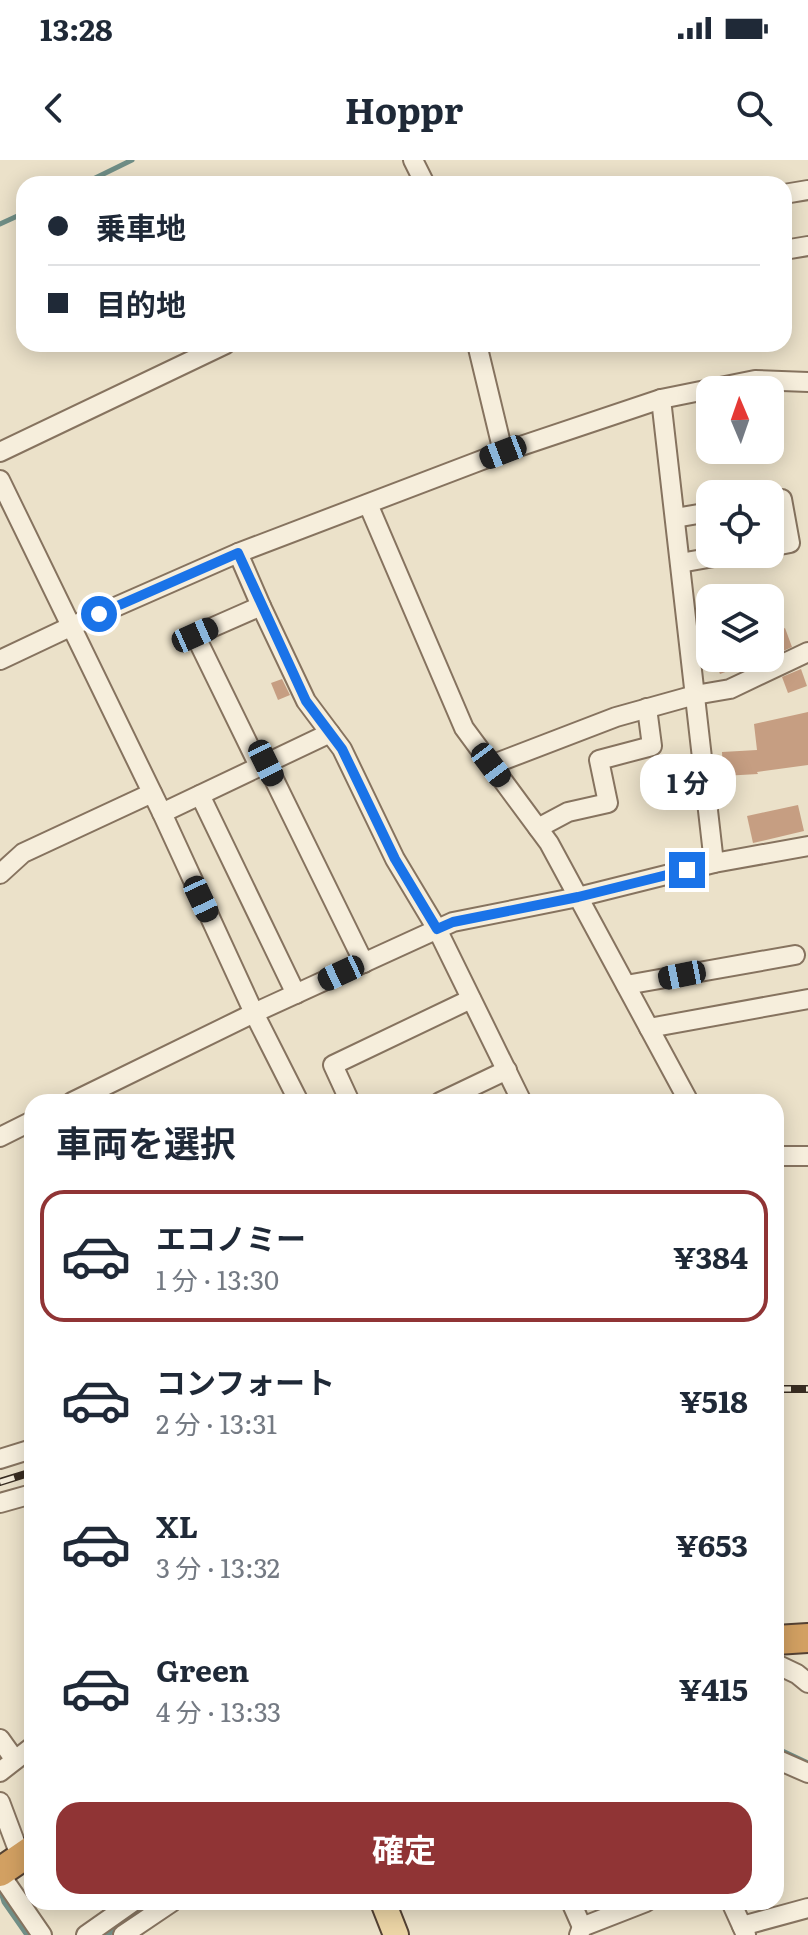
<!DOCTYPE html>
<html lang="ja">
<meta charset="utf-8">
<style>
:root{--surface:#fff;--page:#f6f6f7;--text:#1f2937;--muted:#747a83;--line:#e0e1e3;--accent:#903435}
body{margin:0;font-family:Literata,"Noto Sans JP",serif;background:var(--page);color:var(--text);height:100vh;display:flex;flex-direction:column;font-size:30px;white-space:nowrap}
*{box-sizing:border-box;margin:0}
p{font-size:26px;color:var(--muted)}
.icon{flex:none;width:44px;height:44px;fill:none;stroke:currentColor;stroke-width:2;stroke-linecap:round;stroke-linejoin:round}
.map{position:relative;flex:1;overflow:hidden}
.details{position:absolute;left:24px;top:934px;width:760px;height:816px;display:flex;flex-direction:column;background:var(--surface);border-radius:24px;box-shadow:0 4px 20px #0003}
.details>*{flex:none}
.top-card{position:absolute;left:16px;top:16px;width:776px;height:176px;border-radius:24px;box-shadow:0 4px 20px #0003;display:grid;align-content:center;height:176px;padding:0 32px;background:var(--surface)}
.needle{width:52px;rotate:358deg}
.buttons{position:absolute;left:696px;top:216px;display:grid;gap:16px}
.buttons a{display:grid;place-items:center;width:88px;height:88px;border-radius:16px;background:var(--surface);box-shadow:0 4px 20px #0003;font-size:40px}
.end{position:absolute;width:36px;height:36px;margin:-18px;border:10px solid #1a73e8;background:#fff;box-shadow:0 0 0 4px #fff}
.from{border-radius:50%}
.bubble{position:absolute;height:56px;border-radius:24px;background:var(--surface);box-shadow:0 4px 20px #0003;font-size:26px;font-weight:700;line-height:56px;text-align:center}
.car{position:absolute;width:24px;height:48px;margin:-24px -12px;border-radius:10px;box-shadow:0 0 6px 2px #0007;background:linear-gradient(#222 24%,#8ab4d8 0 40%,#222 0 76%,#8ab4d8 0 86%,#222 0)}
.top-card b{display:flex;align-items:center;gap:28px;height:76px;font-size:30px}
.top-card b+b{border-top:2px solid var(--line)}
.top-card i{width:20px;height:20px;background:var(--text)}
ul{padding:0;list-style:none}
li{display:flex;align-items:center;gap:24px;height:132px;margin:0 16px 12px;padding:0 16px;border:4px solid transparent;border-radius:24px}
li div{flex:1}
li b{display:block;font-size:30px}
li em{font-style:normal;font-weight:700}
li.current{border-color:var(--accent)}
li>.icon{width:72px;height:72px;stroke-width:1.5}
h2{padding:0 32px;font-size:36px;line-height:96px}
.button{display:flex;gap:16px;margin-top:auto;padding:16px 32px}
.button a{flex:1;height:92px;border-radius:24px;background:var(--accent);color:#fff;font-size:32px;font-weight:700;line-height:92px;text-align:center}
.status{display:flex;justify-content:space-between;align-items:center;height:56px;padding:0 40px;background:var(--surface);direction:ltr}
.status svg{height:22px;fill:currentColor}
header{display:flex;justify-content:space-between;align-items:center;height:104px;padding:0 32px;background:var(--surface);font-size:36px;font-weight:700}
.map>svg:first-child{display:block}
</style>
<div class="status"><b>13:28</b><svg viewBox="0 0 49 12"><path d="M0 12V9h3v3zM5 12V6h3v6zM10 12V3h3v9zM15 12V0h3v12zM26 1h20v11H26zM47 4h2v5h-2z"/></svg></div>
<header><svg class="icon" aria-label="back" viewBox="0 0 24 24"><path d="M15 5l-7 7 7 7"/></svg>Hoppr<svg class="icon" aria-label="search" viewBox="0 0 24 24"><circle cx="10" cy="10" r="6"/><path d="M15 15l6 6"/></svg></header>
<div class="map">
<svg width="808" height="1775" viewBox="0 0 808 1775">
<rect width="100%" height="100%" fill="#ebe1c9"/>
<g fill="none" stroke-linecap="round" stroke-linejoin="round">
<g stroke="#708e86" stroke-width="5">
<polyline points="83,24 132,0"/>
<polyline points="0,64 24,53"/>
<polyline points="776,1588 808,1603"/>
<polyline points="0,1729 4,1742 27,1775"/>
<polyline points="107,1775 155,1742"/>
</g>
</g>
<g fill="#c69e82">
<polygon points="772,445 781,470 785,468 792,487 770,497 770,446"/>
<polygon points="714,498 760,498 760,499 720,514"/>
<polygon points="801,509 807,526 788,533 782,517"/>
<polygon points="282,519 290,535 278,540 271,523"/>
<polygon points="808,552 808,605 757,612 758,614 723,616 722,592 757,590 754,564"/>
<polygon points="798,645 804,671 753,683 747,656"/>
</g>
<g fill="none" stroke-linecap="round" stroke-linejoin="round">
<defs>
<g id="minor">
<polyline points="413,0 425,24"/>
<polyline points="784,34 808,30"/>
<polyline points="784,90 808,86"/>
<polyline points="477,184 503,292"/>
<polyline points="661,239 714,703"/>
<polyline points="0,292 226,184"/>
<polyline points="0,320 162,653 254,853 299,942"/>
<polyline points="770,341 782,339 790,383 770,387"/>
<polyline points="368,344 464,568 549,683 689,942"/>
<polyline points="675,358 710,352"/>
<polyline points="238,393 261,446 306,541 342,589 395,699 437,769 522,942"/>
<polyline points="680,403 731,394"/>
<polyline points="0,500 72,466 238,393 503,292 661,239 755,220 808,222"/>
<polyline points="266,603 364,803"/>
<polyline points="491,605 616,557 695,535 730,529 808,492"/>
<polyline points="259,606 195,475 261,446"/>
<polyline points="200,635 296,834"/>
<polyline points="162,653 330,573"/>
<polyline points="538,668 568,652 608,643 599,600 652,586 647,548"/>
<polyline points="0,714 23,693 152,633"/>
<polyline points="626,825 795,795"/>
<polyline points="649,868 808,839"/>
<polyline points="72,942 254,853 453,762 578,737 714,703 808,686"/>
<polyline points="350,942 333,905 471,839"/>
<polyline points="440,942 507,910"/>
<polyline points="0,977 32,961"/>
<polyline points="776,996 808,996"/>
<polyline points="0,1299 32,1289"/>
<polyline points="0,1343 32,1334"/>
<polyline points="776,1504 797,1514 808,1523"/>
<polyline points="0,1579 15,1600"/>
<polyline points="776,1599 808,1613"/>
<polyline points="0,1612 32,1587"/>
<polyline points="0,1642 21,1698"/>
<polyline points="0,1714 42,1775"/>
<polyline points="571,1742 582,1767"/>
<polyline points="731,1742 746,1775"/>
<polyline points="742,1766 808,1748"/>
<polyline points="86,1775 133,1742"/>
<polyline points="123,1775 172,1742"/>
<polyline points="579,1775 582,1767 646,1742"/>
</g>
<polyline id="major" points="383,1742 396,1775"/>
<g id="highway">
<polyline points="776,1480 808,1478"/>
<polyline points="0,1712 32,1690"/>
</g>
</defs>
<use href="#minor" stroke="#86735f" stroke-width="22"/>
<use href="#major" stroke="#554233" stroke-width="28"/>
<use href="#highway" stroke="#554233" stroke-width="32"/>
<use href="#minor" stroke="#f6eedc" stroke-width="18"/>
<use href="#major" stroke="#ebd4a5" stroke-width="24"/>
<use href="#highway" stroke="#d2a062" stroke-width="28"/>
<defs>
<g id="rail">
<polyline points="776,1229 808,1229"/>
<polyline points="0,1322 32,1312"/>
</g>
</defs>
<use href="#rail" stroke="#382c21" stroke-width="8"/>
<use href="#rail" stroke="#f3ebd8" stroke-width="5" stroke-dasharray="15" stroke-linecap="butt"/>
</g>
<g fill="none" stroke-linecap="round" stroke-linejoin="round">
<polyline stroke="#1a73e8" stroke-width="10" points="99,454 238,393 306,541 342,589 395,699 437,769 453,762 578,737 687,710"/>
</g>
</svg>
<div class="buttons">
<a><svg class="needle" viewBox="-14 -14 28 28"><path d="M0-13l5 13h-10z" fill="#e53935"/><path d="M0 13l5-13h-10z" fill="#747a83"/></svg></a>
<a><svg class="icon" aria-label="locate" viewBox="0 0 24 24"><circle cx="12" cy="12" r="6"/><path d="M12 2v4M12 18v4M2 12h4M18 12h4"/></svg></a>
<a><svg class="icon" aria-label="layers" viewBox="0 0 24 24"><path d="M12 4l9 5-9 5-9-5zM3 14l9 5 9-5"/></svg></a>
</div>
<i class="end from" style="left:99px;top:454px"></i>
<i class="end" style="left:687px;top:710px"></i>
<div class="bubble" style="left:640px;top:594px;width:96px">1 分</div>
<i class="car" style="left:503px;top:292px;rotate:249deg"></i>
<i class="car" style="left:195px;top:475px;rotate:66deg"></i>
<i class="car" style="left:266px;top:603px;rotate:154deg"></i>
<i class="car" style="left:491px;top:605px;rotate:143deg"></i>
<i class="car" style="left:201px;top:739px;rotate:155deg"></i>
<i class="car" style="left:341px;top:813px;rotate:245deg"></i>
<i class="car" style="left:682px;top:815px;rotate:259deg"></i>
<div class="top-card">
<b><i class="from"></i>乗車地</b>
<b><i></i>目的地</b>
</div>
<section class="details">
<h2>車両を選択</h2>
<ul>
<li class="current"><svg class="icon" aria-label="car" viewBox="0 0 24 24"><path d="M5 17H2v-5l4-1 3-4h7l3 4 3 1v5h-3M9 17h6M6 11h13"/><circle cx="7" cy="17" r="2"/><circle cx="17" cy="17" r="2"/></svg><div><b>エコノミー</b><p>1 分 · 13:30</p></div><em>¥384</em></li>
<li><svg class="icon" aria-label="car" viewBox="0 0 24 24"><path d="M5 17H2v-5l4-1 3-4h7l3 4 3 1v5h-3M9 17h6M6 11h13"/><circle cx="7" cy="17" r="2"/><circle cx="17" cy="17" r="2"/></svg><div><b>コンフォート</b><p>2 分 · 13:31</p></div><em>¥518</em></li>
<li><svg class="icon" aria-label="car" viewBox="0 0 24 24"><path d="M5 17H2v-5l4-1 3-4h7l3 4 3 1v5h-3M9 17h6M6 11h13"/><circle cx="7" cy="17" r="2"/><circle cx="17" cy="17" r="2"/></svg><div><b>XL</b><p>3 分 · 13:32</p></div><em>¥653</em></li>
<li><svg class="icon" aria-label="car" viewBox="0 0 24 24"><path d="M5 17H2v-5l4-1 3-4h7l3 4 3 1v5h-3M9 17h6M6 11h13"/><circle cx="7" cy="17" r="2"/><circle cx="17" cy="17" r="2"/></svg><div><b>Green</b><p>4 分 · 13:33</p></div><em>¥415</em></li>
</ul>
<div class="button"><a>確定</a></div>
</section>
</div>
